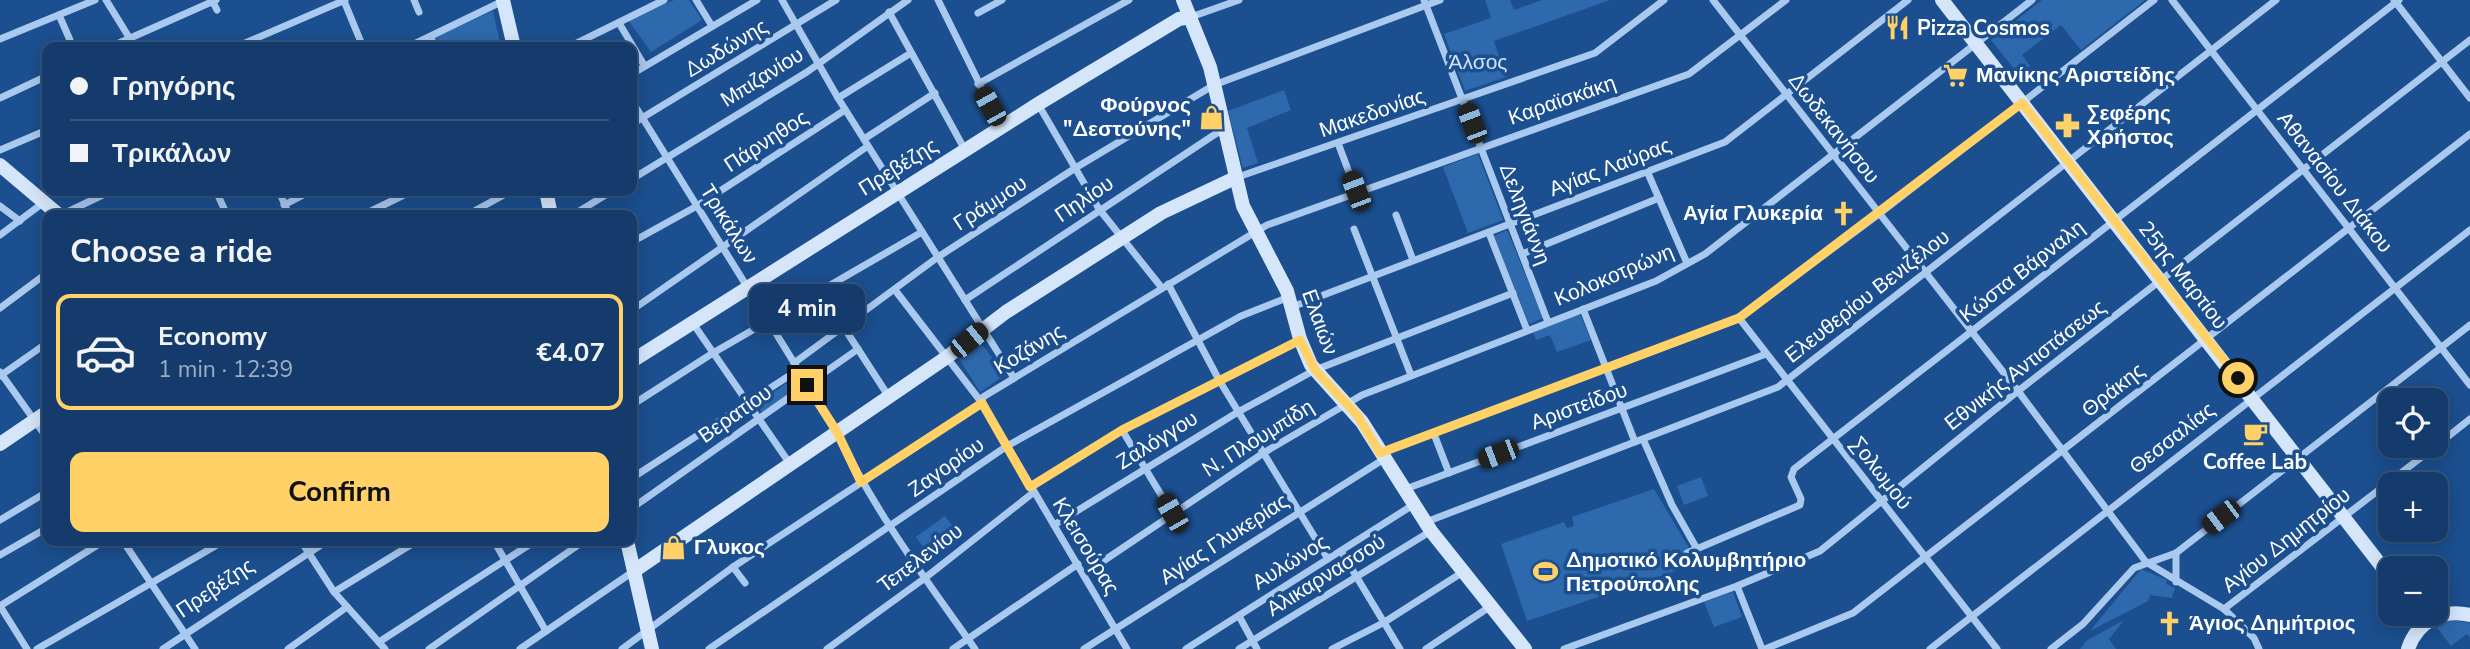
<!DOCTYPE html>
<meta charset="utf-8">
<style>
:root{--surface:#143b6b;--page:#1d4271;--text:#f1f3f6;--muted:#9dadc1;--line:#33557e;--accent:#ffd166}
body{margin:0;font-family:"Nunito Sans",sans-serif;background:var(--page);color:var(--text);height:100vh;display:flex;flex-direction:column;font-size:26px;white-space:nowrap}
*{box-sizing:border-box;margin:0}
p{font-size:23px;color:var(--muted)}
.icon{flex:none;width:38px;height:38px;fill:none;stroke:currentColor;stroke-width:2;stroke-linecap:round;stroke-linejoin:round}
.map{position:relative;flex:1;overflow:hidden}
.drawer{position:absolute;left:42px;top:210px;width:595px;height:336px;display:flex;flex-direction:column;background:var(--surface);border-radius:14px;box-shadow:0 4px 18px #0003,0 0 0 2px var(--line)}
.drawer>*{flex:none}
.top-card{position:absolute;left:42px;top:42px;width:595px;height:154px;border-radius:14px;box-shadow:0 4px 18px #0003,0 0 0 2px var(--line);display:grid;align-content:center;height:154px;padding:0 28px;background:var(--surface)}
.fabs{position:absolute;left:2378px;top:388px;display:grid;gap:14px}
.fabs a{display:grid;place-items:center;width:70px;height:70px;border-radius:14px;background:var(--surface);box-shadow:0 4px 18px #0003,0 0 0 2px var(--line);font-size:35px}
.end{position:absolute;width:32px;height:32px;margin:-16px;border:9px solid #ffd166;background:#111;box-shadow:0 0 0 4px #111}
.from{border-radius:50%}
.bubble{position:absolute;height:49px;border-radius:14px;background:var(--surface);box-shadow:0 4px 18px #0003,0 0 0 2px var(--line);font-size:23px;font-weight:700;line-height:49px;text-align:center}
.car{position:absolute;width:21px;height:42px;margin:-21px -10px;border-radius:9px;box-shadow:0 0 5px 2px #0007;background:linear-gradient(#222 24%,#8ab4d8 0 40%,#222 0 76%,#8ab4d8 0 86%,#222 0)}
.top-card b{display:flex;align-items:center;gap:24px;height:66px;font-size:26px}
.top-card b+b{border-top:2px solid var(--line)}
.top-card i{width:18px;height:18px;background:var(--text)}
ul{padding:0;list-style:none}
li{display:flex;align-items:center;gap:21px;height:116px;margin:0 14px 10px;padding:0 14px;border:4px solid transparent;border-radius:14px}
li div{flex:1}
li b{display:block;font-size:26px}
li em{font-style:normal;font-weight:700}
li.selected{border-color:var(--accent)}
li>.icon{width:63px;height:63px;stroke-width:1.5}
h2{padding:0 28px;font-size:32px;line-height:84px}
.cta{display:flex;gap:14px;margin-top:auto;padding:14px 28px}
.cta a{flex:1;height:80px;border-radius:14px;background:var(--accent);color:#111;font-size:28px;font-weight:700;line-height:80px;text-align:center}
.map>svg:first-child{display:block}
</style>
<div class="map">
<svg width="2470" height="649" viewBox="0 0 2470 649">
<rect width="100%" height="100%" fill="#1b4f8f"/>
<g fill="#2e69ad">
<polygon points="674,0 689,0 702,20 651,52 628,20"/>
<polygon points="1485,0 1510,0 1514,10 1542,0 1610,0 1494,41 1506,77 1465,91 1444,34 1491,18"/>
<polygon points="2042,0 2145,0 2081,50 2061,25 2022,55 2030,66 2019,75 1991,40"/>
<polygon points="493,11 501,47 442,47 435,37"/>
<polygon points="1284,90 1291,110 1247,128 1258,163 1243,168 1228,111"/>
<polygon points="1478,154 1503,220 1468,233 1443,167"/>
<polygon points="1507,230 1543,318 1529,324 1494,236"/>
<polygon points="1580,314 1591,340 1557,352 1550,335 1536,340 1533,332"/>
<polygon points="978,339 1005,375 980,392 958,357"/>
<polygon points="796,377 802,386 762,413 756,404"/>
<polygon points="1701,477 1708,496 1684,505 1677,486"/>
<polygon points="1654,489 1695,558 1690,566 1527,621 1501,544 1564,522 1567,528 1574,526 1572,517"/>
<polygon points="945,516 959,534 929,556 916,537"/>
<polygon points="2141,569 2167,580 2166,584 2175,588 2172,598 2150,595 2148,601 2090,631"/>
<polygon points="1733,592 1742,617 1714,627 1704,602"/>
<polygon points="2124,620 2109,639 2116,649 2080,649 2086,641"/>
<polygon points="2451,620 2470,623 2470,637 2467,634 2451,646 2435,625"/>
</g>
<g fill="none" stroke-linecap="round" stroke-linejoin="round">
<g stroke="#a9c9ee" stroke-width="7">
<polyline points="106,0 135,47"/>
<polyline points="212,0 217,10"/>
<polyline points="414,0 419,12"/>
<polyline points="696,0 712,26"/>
<polyline points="782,0 838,98 1014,378"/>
<polyline points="938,0 1001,127"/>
<polyline points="1424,0 1548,322"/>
<polyline points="1713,0 2018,391 2146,562 2224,609 2254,638 2259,649"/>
<polyline points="2172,0 2470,385"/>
<polyline points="2394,0 2470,98"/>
<polyline points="344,1 363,47"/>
<polyline points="889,12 965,150"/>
<polyline points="978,13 1002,0"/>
<polyline points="59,15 73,47"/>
<polyline points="1191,17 1239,0"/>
<polyline points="619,23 644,65"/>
<polyline points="430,37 436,47"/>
<polyline points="0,39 95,0"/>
<polyline points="110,47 216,0"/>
<polyline points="236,47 345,0"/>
<polyline points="408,47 505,0"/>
<polyline points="569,47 664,0"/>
<polyline points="632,74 757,0"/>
<polyline points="978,84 1129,0"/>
<polyline points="0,98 47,76"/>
<polyline points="838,98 911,53"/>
<path d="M632,101l205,331c37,79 88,146 138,217"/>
<polyline points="1038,104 1099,209 1162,288"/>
<polyline points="632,124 836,0"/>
<polyline points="864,139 935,93"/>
<polyline points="1338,143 1356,191"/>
<polyline points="0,150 47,130"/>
<polyline points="1647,171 1687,263"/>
<polyline points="1235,178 1595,53 1664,0"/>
<polyline points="632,179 807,72 908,0"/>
<polyline points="216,191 227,215"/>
<polyline points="279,191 289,215"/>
<polyline points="284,205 311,191"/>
<polyline points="0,206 20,221"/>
<polyline points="61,215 111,191"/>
<polyline points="363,215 412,191"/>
<polyline points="467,215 511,191"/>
<polyline points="573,215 612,191"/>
<polyline points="1396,215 1413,260"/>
<polyline points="1354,229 1411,375"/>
<polyline points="1489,233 1527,330"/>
<polyline points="0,235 43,203"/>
<polyline points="632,242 697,206 845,110"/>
<polyline points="1522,254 1659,198"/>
<polyline points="1168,284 1219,380 1328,559"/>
<polyline points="895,290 982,403 1127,649"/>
<polyline points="965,300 1223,129"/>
<polyline points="1292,307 1725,142 1908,0"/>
<polyline points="0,308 47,273"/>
<polyline points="1583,309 1635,442"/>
<polyline points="632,310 868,146"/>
<polyline points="1739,318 1997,649"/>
<polyline points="692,322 790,464"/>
<polyline points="843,326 889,397"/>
<polyline points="794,363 938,257 1077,167 1214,85 1440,0"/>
<polyline points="0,372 47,438"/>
<polyline points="0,376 47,343"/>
<polyline points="632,405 713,353 922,232"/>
<polyline points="1122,430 1172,513"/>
<polyline points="1434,434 1449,473"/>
<polyline points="1643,439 1672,505 1697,549"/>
<polyline points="2436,446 2470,419"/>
<polyline points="1380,453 1739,318 1879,214 2154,0"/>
<polyline points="632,478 798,370"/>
<polyline points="1030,487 1122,430 1300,339"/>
<polyline points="1403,490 1766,354"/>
<polyline points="632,508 858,349"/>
<polyline points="0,520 47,492"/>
<polyline points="1426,522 1778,387 2276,0"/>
<polyline points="1054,525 1238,412 1315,370 1513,293"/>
<polyline points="123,541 195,649"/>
<polyline points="301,541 334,592 385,649"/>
<polyline points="494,541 546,631"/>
<polyline points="1341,551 1400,649"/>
<polyline points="1687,553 1800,505 1801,499 1791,477 1794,469 2399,0"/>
<polyline points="2176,553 2176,582"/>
<polyline points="0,555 47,528"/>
<polyline points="733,567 745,583"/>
<polyline points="1084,574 1265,452 1362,395 1656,281 1705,254 2032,0"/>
<polyline points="1737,586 1762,649"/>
<polyline points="334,592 417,541"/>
<polyline points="0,606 104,541"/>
<polyline points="0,606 27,649"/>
<polyline points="2224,609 2436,446"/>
<polyline points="1239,616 1257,649"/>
<polyline points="379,642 535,541"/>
<polyline points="37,649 224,541"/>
<polyline points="163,649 327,541"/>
<polyline points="288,649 347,607"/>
<polyline points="429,649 584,541"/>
<polyline points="520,649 634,571"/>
<polyline points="622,649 733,567 982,403 983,397 1267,225 1689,74 1786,0"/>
<polyline points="709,649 1007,446 1241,316 1289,297"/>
<polyline points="827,649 925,578 1034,492"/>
<polyline points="953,649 1078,564"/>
<polyline points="1084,649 1384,459"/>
<polyline points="1186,649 1413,505"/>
<polyline points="1239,649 1431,531"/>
<polyline points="1332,649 1383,623 1463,572"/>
<polyline points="1426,649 1491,606"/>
<polyline points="1564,649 1737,586 1820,551 2018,391 2470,40"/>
<polyline points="1765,649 1853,613 2470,134"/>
<polyline points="1930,649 2470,230"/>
<polyline points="2051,649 2083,624 2134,568 2176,553 2470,325"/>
</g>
<g stroke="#d6e6fa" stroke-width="14">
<polyline points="503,0 514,47"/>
<polyline points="1183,0 1210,67 1243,206 1287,291 1300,339 1311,365 1362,422 1431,531 1525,649"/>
<polyline points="1942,0 2390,577"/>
<polyline points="0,165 59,215"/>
<polyline points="546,191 551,215"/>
<polyline points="632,361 1038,104 1179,19 1191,17"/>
<polyline points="0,444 47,412"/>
<polyline points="627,541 652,649"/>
<polyline points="634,571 947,357 1006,312 1161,213 1235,178"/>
<path d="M2408,649c9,-27 34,-41 62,-34"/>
</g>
</g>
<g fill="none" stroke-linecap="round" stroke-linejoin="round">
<polyline stroke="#ffd166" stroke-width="9" points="807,385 837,432 861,482 982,403 1030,487 1122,430 1300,340 1315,370 1357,415 1380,453 1739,318 2022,103 2238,378"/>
</g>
<defs>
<symbol id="restaurant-bare" viewBox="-9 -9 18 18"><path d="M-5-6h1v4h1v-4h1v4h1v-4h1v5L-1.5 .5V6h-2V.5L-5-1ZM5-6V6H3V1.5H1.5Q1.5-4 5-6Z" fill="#ffd166" stroke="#1b4f8f" stroke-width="2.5" paint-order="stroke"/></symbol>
<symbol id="supermarket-bare" viewBox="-9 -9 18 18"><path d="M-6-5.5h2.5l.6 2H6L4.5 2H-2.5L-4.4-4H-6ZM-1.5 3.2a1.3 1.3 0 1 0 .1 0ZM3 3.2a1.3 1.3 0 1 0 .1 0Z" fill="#ffd166" stroke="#1b4f8f" stroke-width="2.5" paint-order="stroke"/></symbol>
<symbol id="shop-bare" viewBox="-9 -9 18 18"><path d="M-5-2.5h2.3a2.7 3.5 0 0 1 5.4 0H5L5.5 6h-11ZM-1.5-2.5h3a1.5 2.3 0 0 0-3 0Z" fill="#ffd166" stroke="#1b4f8f" stroke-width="2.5" paint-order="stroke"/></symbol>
<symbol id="pharmacy-bare" viewBox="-9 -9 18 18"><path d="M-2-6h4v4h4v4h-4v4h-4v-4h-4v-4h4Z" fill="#ffd166" stroke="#1b4f8f" stroke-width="2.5" paint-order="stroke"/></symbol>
<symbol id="church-bare" viewBox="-9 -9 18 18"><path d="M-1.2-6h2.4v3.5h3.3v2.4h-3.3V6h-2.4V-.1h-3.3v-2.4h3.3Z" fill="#ffd166" stroke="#1b4f8f" stroke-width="2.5" paint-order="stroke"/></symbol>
<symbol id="cafe-bare" viewBox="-9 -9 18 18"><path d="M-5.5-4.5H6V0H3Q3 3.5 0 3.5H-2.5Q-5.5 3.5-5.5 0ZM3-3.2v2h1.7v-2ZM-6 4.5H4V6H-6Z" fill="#ffd166" stroke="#1b4f8f" stroke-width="2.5" paint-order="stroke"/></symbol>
<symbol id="stadium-bare" viewBox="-9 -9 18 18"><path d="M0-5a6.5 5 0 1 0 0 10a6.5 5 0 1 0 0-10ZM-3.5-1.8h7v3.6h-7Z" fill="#ffd166" stroke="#1b4f8f" stroke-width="2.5" paint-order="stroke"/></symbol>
</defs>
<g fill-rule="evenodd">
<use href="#restaurant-bare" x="1880" y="10" width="35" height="35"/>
<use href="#supermarket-bare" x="1938" y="58" width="35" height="35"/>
<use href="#shop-bare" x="1194" y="100" width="35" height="35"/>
<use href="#pharmacy-bare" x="2050" y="108" width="35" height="35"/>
<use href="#church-bare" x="1826" y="196" width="35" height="35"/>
<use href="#cafe-bare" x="2238" y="416" width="35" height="35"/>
<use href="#shop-bare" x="656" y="530" width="35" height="35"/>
<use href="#stadium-bare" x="1528" y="554" width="35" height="35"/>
<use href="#church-bare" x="2152" y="606" width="35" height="35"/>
</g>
<g text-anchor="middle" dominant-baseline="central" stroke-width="7" stroke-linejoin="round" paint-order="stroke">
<g font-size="21" font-weight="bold" fill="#fff" stroke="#1b4f8f" text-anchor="start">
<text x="1917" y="28">Pizza Cosmos</text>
<text x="1976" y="75">Μανίκης Αριστείδης</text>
<text x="1191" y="105" text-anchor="end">Φούρνος<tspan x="1191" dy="24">"Δεστούνης"</tspan></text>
<text x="2087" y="113">Σεφέρης<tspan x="2087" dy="24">Χρήστος</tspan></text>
<text x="1823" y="213" text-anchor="end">Αγία Γλυκερία</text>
<text x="2255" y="462" text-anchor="middle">Coffee Lab</text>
<text x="694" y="547">Γλυκος</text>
<text x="1566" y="560">Δημοτικό Κολυμβητήριο<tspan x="1566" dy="24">Πετρούπολης</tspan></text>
<text x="2189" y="623">Άγιος Δημήτριος</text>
</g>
<g font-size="21" fill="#fff" stroke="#1b4f8f">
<text transform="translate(726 48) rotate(-31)">Δωδώνης</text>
<text transform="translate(762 77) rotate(-32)">Μπιζανίου</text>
<text transform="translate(1562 100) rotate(-19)">Καραϊσκάκη</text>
<text transform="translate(1372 113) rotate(-19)">Μακεδονίας</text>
<text transform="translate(1834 128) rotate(52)">Δωδεκανήσου</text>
<text transform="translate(766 141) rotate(-33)">Πάρνηθος</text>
<text transform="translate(898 167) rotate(-32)">Πρεβέζης</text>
<text transform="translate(1610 167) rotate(-21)">Αγίας Λαύρας</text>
<text transform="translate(2335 182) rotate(52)">Αθανασίου Διάκου</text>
<text transform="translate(1084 199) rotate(-34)">Πηλίου</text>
<text transform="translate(990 203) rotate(-33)">Γράμμου</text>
<text transform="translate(1525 214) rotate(69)">Δεληγιάννη</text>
<text transform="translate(729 224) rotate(58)">Τρικάλων</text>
<text transform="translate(2022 271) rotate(-38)">Κώστα Βάρναλη</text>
<text transform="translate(1614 275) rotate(-23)">Κολοκοτρώνη</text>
<text transform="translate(2183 275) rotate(52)">25ης Μαρτίου</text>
<text transform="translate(1867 296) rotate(-38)">Ελευθερίου Βενιζέλου</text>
<text transform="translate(1320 322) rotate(70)">Ελαιών</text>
<text transform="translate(1029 349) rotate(-31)">Κοζάνης</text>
<text transform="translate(2025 365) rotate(-38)">Εθνικής Αντιστάσεως</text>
<text transform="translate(2113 390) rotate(-38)">Θράκης</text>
<text transform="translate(1579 406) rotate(-20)">Αριστείδου</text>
<text transform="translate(735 414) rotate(-35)">Βερατίου</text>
<text transform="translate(1258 438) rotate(-32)">N. Πλουμπίδη</text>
<text transform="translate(2172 438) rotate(-38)">Θεσσαλίας</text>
<text transform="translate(1157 440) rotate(-32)">Ζαλόγγου</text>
<text transform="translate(946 467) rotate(-35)">Ζαγορίου</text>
<text transform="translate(1881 473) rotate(52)">Σολωμού</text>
<text transform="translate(1224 539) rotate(-33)">Αγίας Γλυκερίας</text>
<text transform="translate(2286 540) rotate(-38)">Αγίου Δημητρίου</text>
<text transform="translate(1086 546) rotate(59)">Κλεισούρας</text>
<text transform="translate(920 558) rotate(-37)">Τεπελενίου</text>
<text transform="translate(1290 562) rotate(-32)">Αυλώνος</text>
<text transform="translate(1326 575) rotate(-32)">Αλικαρνασσού</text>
<text transform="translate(215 588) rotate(-34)">Πρεβέζης</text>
</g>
<g font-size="21" fill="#cfe3fa" stroke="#1b4f8f">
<text x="1478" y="62">Άλσος</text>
</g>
</g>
</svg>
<div class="fabs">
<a><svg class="icon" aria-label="locate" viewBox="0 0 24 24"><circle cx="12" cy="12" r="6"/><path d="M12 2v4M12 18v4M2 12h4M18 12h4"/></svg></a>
<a>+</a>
<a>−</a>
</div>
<i class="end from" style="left:2238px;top:378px"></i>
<i class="end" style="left:807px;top:385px"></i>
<div class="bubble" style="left:749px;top:284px;width:116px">4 min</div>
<i class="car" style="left:990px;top:106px;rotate:331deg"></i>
<i class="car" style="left:1472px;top:123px;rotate:339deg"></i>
<i class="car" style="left:1356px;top:191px;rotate:339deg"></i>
<i class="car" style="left:969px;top:340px;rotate:51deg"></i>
<i class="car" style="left:1498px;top:454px;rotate:249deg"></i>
<i class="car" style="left:1172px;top:513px;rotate:330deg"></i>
<i class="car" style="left:2221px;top:517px;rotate:233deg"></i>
<div class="top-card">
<b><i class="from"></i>Γρηγόρης</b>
<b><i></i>Τρικάλων</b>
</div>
<section class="drawer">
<h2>Choose a ride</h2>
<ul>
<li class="selected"><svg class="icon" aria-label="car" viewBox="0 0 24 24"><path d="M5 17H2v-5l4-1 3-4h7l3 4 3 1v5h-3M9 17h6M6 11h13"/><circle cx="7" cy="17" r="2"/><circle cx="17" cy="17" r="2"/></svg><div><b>Economy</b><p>1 min · 12:39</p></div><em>€4.07</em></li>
</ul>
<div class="cta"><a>Confirm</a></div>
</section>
</div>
